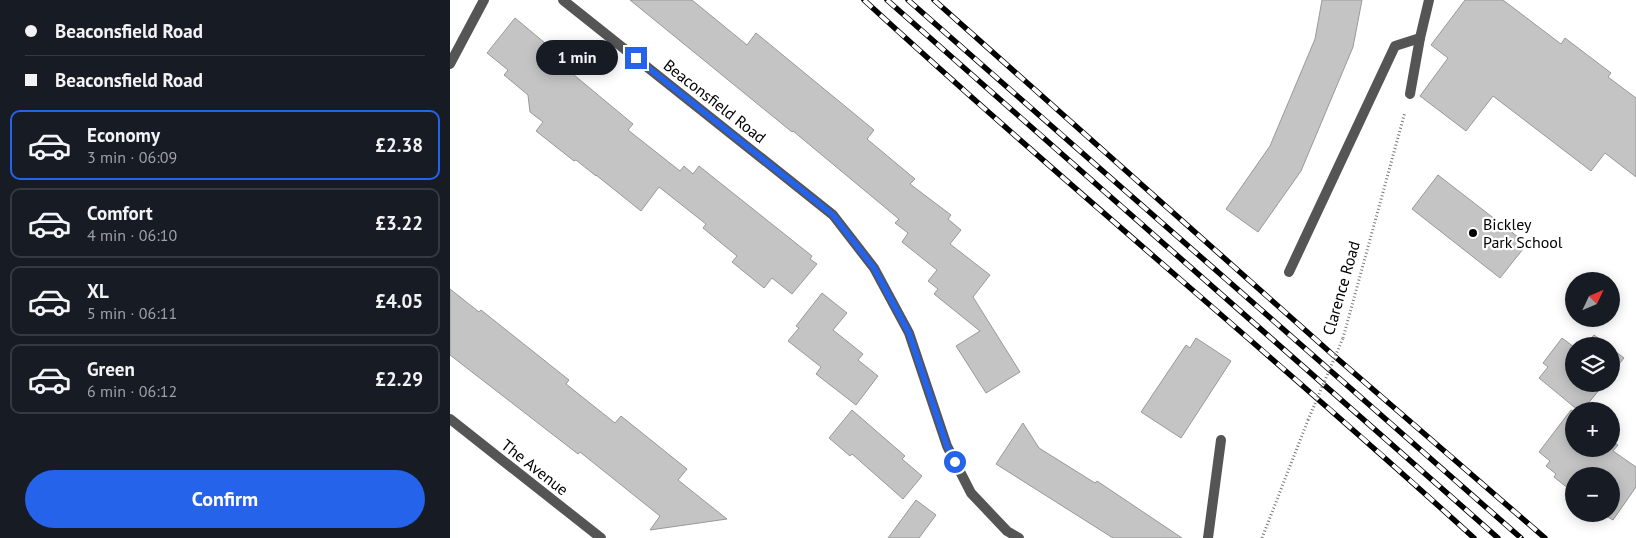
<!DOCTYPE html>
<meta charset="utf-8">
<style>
:root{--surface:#171b24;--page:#20242c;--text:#f1f3f6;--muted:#9ea1a6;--line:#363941;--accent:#2563eb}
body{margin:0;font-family:"PT Sans",sans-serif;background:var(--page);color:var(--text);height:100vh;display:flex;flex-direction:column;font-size:19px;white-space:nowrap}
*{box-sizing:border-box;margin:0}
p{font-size:16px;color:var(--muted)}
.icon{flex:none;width:28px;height:28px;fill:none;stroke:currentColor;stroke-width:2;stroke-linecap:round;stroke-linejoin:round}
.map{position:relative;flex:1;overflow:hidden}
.drawer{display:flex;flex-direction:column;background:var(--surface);width:450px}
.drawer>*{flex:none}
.top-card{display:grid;align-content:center;height:110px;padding:0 25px;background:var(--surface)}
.needle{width:32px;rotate:46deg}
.tools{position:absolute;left:1115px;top:272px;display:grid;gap:10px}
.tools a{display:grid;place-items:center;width:55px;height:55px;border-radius:50%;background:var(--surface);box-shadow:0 2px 12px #0003;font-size:25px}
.end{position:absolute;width:22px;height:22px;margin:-11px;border:6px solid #2563eb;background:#fff;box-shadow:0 0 0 2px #fff}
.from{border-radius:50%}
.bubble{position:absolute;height:35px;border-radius:18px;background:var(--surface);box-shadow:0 2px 12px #0003;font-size:16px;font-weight:600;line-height:35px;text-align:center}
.top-card b{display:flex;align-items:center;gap:18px;height:48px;font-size:19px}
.top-card b+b{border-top:1px solid var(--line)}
.top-card i{width:12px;height:12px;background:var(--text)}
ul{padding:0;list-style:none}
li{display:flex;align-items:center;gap:15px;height:70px;margin:0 10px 8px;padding:0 15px;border:2px solid var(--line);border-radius:10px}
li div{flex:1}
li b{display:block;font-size:19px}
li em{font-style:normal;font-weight:600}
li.current{border-color:var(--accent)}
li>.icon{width:45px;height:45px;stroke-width:1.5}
.cta{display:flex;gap:10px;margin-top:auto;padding:10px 25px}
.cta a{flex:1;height:58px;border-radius:30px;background:var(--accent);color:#fff;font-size:20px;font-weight:600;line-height:58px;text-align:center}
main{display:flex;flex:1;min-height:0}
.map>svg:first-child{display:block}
</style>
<main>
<section class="drawer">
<div class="top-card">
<b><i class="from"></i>Beaconsfield Road</b>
<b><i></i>Beaconsfield Road</b>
</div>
<ul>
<li class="current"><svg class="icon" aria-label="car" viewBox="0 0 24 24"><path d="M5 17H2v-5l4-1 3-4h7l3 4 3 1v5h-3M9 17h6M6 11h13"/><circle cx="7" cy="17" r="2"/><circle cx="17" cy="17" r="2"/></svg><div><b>Economy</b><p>3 min · 06:09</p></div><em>£2.38</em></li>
<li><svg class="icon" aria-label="car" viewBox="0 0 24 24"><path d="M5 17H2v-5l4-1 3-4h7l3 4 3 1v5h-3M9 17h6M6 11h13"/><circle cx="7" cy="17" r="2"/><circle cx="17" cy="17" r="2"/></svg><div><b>Comfort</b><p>4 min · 06:10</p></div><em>£3.22</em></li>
<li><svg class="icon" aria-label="car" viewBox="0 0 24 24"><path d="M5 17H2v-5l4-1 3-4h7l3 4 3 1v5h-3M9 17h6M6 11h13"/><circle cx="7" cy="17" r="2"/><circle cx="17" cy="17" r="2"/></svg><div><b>XL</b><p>5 min · 06:11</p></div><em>£4.05</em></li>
<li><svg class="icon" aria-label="car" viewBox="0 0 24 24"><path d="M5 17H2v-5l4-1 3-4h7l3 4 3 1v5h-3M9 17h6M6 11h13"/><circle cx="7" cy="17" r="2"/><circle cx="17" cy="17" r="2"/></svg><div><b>Green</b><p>6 min · 06:12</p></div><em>£2.29</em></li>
</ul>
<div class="cta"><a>Confirm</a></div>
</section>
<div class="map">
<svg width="1186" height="538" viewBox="0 0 1186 538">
<rect width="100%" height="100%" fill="#fff"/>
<g fill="#c4c4c4" stroke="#999">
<polygon points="180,0 242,0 297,45 306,33 424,130 417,139 465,179 460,184 501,215 498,219 511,230 500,244 540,275 523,297 570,372 536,393 506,346 530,331 484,294 488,289 478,281 487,270 452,242 458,233 445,223 449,219 343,131 342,132"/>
<polygon points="872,0 912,0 903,47 851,171 808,232 776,209 820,146 865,39"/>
<polygon points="1015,0 1053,0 1111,44 1115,38 1161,73 1158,77 1186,98 1186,177 1155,153 1141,171 1043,96 1016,131 970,96 998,58 981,45"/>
<polygon points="65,18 107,53 106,55 126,72 124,75 183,124 178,130 230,171 234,166 243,174 249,166 362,256 360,259 367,264 342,294 322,278 314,288 282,262 287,256 253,228 256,224 209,187 191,211 146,175 146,176 126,160 124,161 86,131 93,122 80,112 78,95 54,75 58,70 37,53"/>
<polygon points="988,175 1077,244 1050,278 962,209"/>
<polygon points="0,289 29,312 31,310 119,380 116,384 165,423 171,416 237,469 228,480 277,519 200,530 210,516 130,452 128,454 0,355"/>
<polygon points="372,293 397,313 383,330 413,354 408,360 428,376 406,405 366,374 371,367 338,341 349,328 346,326"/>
<polygon points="1144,335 1159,346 1135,346"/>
<polygon points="746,338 781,361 731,438 691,412 736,345 740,348"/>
<polygon points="1112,338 1124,347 1124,384 1154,384 1132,411 1129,411 1089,378 1098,367 1093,363"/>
<polygon points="1161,348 1174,358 1161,374"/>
<polygon points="402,410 455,456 452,459 472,476 453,499 402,454 400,456 379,438"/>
<polygon points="1121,410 1124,412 1124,449 1161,449 1161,440 1168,445 1163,451 1186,467 1186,487 1163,520 1153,514 1161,514 1161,476 1124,476 1124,493 1104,477 1106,474 1096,466 1100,461 1089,452"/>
<polygon points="573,423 589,448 645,483 647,481 732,538 663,538 546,464"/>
<polygon points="466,500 486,515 469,538 438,538"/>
</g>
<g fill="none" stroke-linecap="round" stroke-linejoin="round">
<g stroke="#777" stroke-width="3" stroke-dasharray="1 2.5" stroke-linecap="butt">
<polyline points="893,338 955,112"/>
<polyline points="812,538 858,420"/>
</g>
<g stroke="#555" stroke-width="10">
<polyline points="839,272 945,46 970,38"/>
<polyline points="758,538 771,440"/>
</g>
<g stroke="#555" stroke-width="10">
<polyline points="113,0 383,215 424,268 459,333 497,446 521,493 557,531 569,538"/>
<polyline points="0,64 34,0"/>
<polyline points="960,94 970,38 979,0"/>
<polyline points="0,419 151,538"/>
</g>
<defs>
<g id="rail">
<path d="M414,0c199,183 409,355 610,538"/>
<polyline points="437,0 1048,538"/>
<polyline points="458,0 1071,538"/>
<polyline points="484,0 882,354 1095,538"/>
</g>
</defs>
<use href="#rail" stroke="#000" stroke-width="5.5"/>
<use href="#rail" stroke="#fff" stroke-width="4" stroke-dasharray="11" stroke-linecap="butt"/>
<polyline stroke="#777" stroke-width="3" stroke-dasharray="1 2.5" stroke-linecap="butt" points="858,420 893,338"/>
</g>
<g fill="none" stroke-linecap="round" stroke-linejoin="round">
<polyline stroke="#2563eb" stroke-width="6" points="186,58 383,215 424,268 459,333 497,446 505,462"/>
</g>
<circle fill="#000" stroke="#fff" stroke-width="2" cx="1023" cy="233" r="5"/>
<g text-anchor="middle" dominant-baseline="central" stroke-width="4.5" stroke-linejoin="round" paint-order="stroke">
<g font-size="16" fill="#000" stroke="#fff">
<text transform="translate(265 101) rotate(38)">Beaconsfield Road</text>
<text transform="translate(891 288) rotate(-74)">Clarence Road</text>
<text transform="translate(85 467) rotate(38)">The Avenue</text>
</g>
<g font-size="16" fill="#000" stroke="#fff" text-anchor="start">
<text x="1033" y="224">Bickley<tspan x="1033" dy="18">Park School</tspan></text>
</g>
</g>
</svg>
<div class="tools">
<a><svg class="needle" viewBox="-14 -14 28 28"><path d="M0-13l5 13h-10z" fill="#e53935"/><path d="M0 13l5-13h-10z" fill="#9ea1a6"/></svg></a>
<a><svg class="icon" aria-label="layers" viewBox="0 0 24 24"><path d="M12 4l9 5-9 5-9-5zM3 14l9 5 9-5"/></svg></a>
<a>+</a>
<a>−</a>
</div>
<i class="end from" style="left:505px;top:462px"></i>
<i class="end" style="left:186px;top:58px"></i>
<div class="bubble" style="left:86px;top:40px;width:82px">1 min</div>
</div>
</main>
